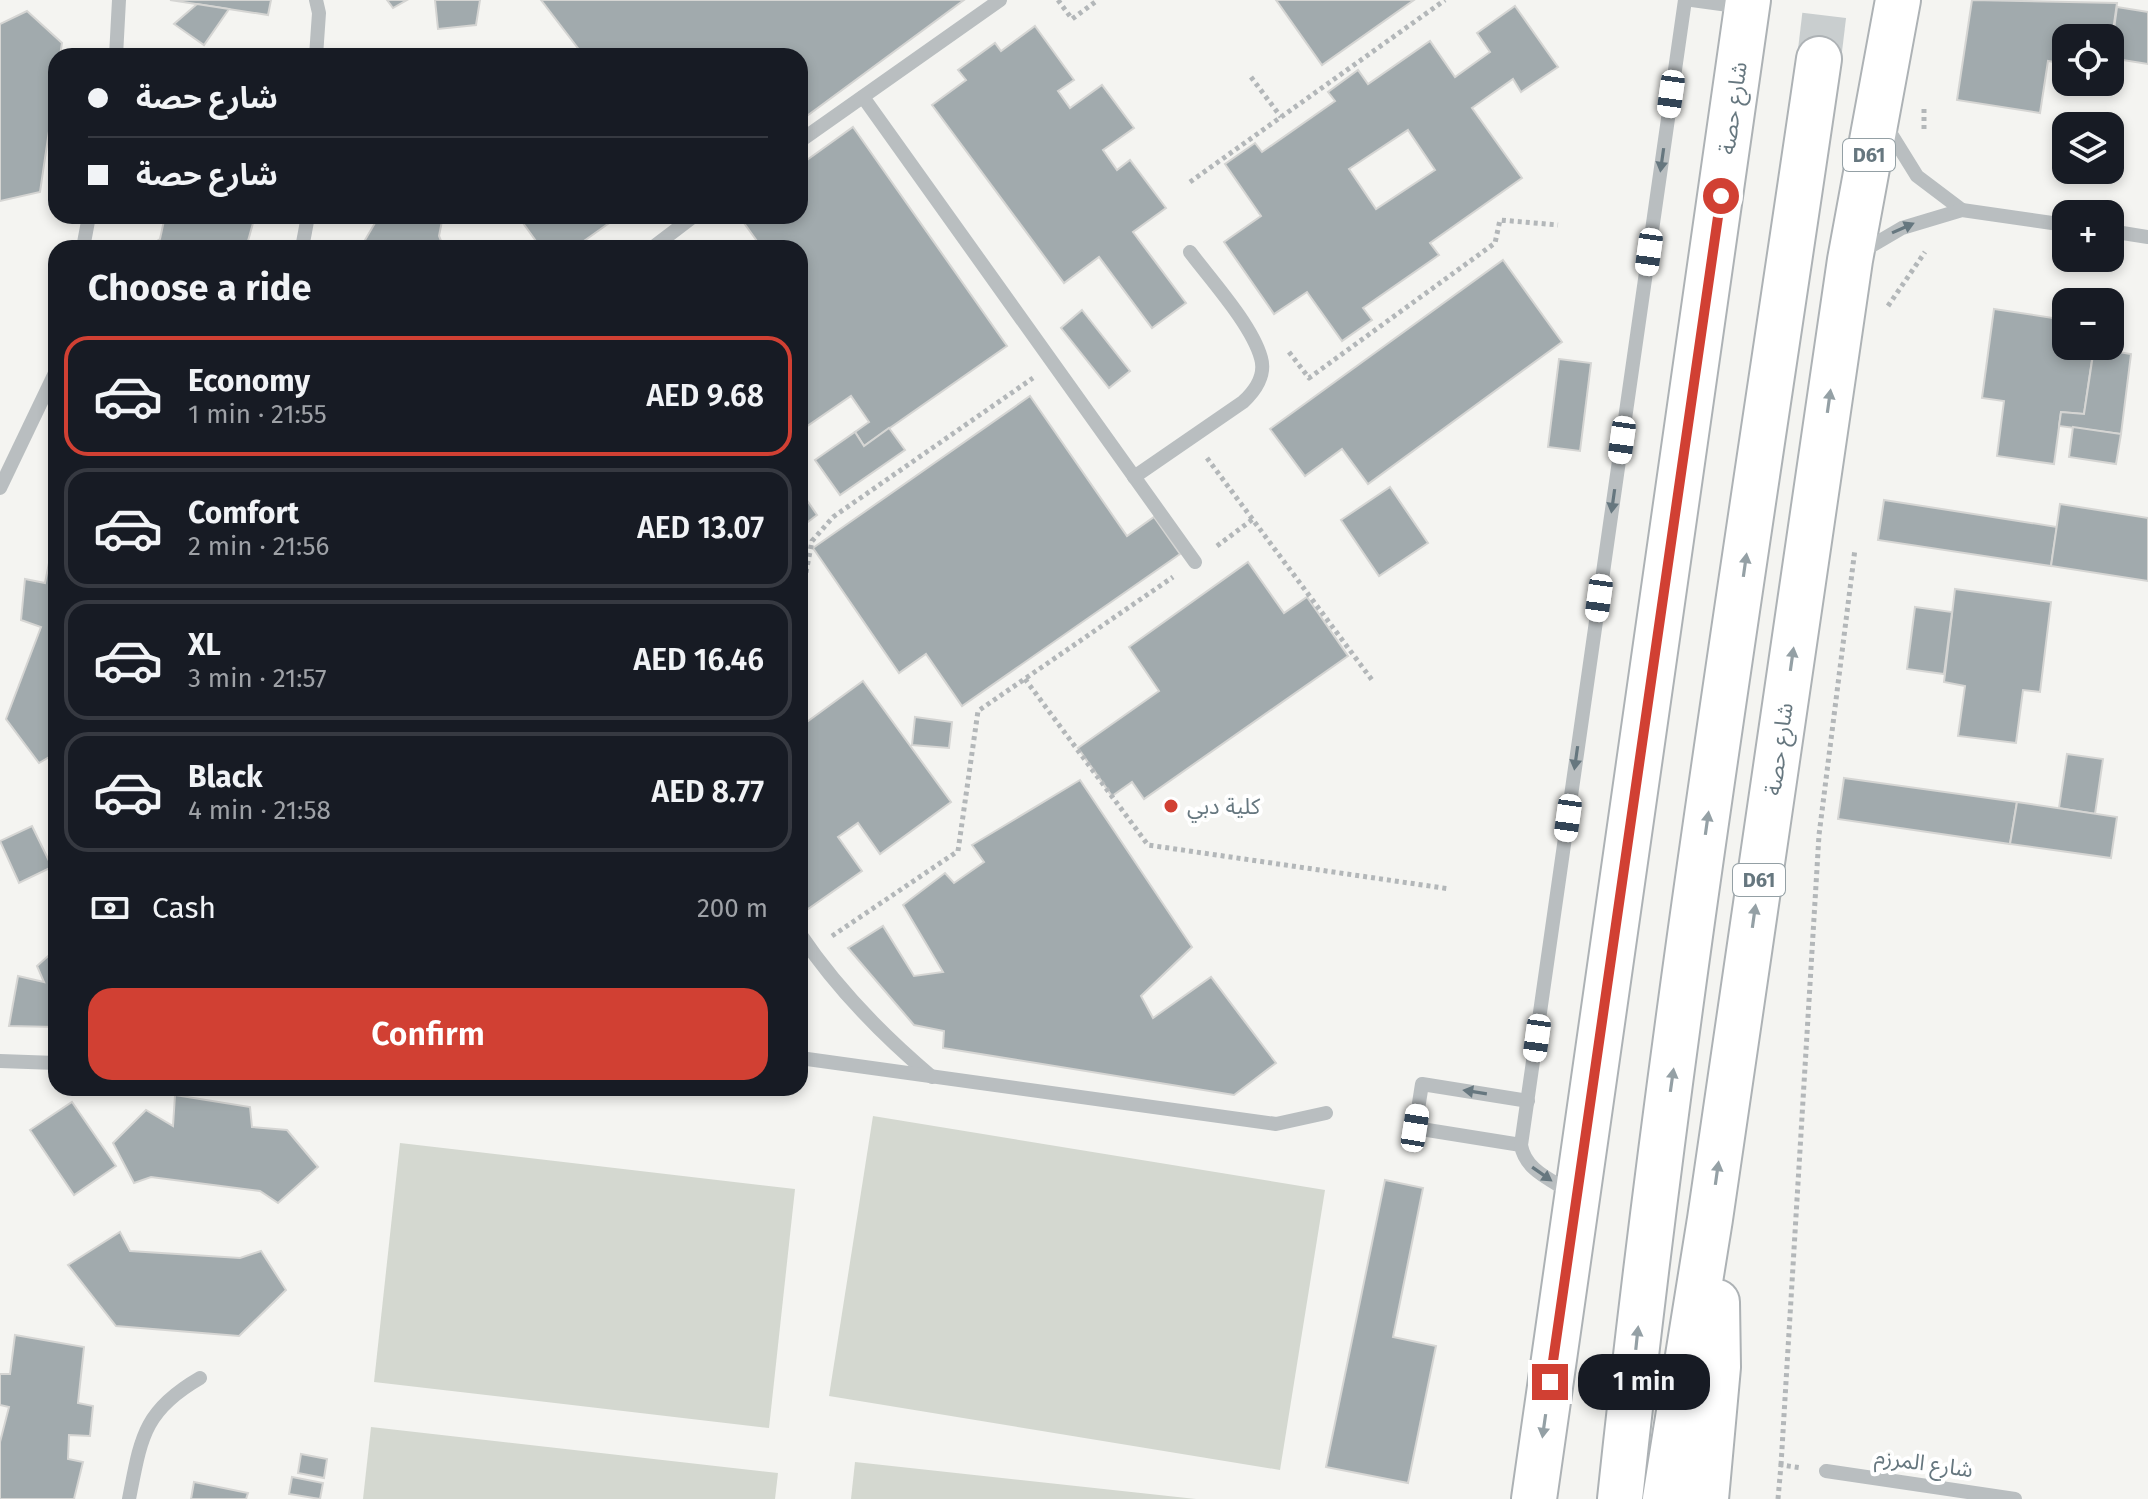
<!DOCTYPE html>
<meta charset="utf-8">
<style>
:root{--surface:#171b24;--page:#20242c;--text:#f1f3f6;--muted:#9ea1a6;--line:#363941;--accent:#d14033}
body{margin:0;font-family:"Fira Sans","Noto Sans Arabic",sans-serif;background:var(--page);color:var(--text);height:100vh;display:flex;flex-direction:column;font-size:30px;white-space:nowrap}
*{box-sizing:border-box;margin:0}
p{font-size:26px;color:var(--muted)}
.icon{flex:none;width:44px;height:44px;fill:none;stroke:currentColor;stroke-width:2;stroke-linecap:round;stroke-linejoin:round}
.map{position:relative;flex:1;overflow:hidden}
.details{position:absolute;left:48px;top:240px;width:760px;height:856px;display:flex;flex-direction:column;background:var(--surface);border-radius:24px;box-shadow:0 4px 12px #0003}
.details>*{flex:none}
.guide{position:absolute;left:48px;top:48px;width:760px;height:176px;border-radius:24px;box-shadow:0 4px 12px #0003;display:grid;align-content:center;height:176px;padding:0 40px;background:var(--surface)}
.controls{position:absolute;left:2052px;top:24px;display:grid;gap:16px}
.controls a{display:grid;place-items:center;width:72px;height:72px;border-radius:16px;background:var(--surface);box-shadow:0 4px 12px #0003;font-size:40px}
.end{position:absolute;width:36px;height:36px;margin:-18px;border:10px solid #d14033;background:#fff;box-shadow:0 0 0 4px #fff}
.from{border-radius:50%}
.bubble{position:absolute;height:56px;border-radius:24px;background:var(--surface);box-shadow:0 4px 12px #0003;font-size:26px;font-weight:600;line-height:56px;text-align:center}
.car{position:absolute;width:24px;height:48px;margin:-24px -12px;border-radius:10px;box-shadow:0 0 6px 2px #0007;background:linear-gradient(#fff 24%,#345 0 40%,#fff 0 76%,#345 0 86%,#fff 0)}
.guide b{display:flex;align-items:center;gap:28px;height:76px;font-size:30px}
.guide b+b{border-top:2px solid var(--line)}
.guide i{width:20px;height:20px;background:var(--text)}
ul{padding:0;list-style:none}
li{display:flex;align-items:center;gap:24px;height:120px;margin:0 16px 12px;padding:0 24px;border:4px solid var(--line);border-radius:24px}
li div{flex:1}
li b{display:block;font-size:30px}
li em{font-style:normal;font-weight:600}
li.selected{border-color:var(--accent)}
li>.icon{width:72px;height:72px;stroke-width:1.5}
h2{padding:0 40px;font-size:36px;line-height:96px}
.pay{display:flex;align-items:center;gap:20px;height:88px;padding:0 40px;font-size:30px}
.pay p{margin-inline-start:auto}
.button{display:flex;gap:16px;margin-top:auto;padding:16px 40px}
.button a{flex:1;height:92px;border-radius:24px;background:var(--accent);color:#fff;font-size:32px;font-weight:600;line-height:92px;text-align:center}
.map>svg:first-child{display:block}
</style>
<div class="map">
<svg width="2148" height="1499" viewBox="0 0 2148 1499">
<rect width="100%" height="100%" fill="#f4f4f1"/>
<g fill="#d4d8d0">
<polygon points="873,1116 1325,1190 1280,1470 829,1396"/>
<polygon points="400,1143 795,1189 769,1428 374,1382"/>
<polygon points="371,1427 778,1473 775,1499 363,1499"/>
<polygon points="855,1462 1196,1499 851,1499"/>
</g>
<g fill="#a1aaad" stroke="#d5d5d3" stroke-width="2" fill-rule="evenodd">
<polygon points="170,0 271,0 268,15"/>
<polygon points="387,0 407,0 393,8"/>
<polygon points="435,0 480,0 476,25 438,29"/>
<polygon points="541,0 964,0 800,121 800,56 584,56"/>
<polygon points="1276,0 1414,0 1322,65"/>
<polygon points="1972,0 2117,3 2110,52 2110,38 2066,38 2066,64 2048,61 2040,113 1957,100"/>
<polygon points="197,4 229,9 204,45 174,24"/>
<path d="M1515,6l43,61 -37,25 -8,-13 -41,29 50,70 -92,65 9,12 -76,53 9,12 -30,21 -35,-49 -33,22 -50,-72 37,-26 -36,-52 30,-21 7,9 73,-51 -7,-9 30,-22 10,14 62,-43 25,36 35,-25 -13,-19zM1408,130l27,40 -59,39 -27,-40z"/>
<polygon points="2117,7 2148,12 2148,64 2110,58"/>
<polygon points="27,11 62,43 60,56 56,56 56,84 40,192 0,201 0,24"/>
<polygon points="1035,26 1074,80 1058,91 1070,108 1102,85 1134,128 1103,150 1117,170 1130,160 1166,208 1133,232 1186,303 1152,328 1099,257 1064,283 932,105 966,80 958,70 995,43 1001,51"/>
<polygon points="853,127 1007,346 864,446 855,432 869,422 851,396 800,431 800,248 762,248 739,216 800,216 800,165"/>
<polygon points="165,216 255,216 246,248 146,248 160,239"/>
<polygon points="354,216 443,216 439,236 444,248 374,248 365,240 375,223 354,223"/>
<polygon points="518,216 619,216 574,248 541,248"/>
<polygon points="1503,260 1562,342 1368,484 1342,449 1305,476 1270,429"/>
<polygon points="1994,309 2066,320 2066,346 2094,346 2084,414 2061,412 2054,464 1997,456 2004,401 1982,398"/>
<polygon points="1082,310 1130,371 1109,388 1061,328"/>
<polygon points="2094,348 2131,354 2121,434 2059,426 2061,412 2084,414"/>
<polygon points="1559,359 1591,363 1580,451 1548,447"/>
<polygon points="1030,396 1127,536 1154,517 1180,554 962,706 926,654 899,673 813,548"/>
<polygon points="2073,427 2121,434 2116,464 2069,457"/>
<polygon points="889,428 905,450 840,495 815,460 855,432 864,446"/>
<polygon points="1390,487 1428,543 1379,576 1341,520"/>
<polygon points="800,490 817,515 800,528"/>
<polygon points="1884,500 2057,527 2051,566 1878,540"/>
<polygon points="2060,504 2148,518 2148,581 2051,566"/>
<polygon points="1248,562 1284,613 1307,597 1348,656 1144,799 1132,782 1112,796 1078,748 1159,691 1129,647"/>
<polygon points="49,563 56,565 56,753 39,763 6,719 41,627 21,620 25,579 45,583"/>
<polygon points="1955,589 2051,602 2040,692 2023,690 2016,743 1958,736 1965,686 1944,682"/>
<polygon points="1915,607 1952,612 1944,674 1907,669"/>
<polygon points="863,681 951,802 880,854 858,823 838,837 862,871 808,909 800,898 800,727"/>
<polygon points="915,717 952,722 949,748 912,745"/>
<polygon points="2067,754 2103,759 2095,814 2059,808"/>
<polygon points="1844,778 2017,802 2010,844 1838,819"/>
<polygon points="1080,780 1192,947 1141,996 1153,1018 1211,977 1276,1063 1234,1095 943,1048 944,1031 914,1025 848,948 883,926 914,976 943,972 903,905 945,873 954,883 984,862 972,845"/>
<polygon points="2017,802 2117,817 2111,858 2010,844"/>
<polygon points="32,826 52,867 19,883 0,841"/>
<polygon points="56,949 56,1027 9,1026 18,976 44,982 37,966"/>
<polygon points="175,1095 250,1107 252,1127 287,1130 318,1167 278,1203 260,1191 151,1177 134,1183 113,1143 146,1110 173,1126"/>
<polygon points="72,1102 116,1166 74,1195 30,1130"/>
<polygon points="1385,1180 1423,1188 1393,1337 1436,1346 1408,1483 1326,1467"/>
<polygon points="120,1232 130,1251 240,1258 261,1251 286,1290 239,1336 116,1326 68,1265"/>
<polygon points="15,1335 84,1347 78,1403 93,1406 90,1436 69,1435 68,1459 83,1462 74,1499 0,1499 0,1442 9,1407 0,1405 0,1374 10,1374"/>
<polygon points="301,1454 327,1459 324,1478 298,1473"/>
<polygon points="292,1477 323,1483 320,1499 289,1494"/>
<polygon points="194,1482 248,1493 246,1499 191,1499"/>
</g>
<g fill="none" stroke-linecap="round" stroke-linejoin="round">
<polyline stroke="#c9cecf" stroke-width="44" stroke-dasharray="44 22" stroke-linecap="butt" points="1819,59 1826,0"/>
<defs>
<g id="major">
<polyline points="1534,1499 1748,0"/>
<path d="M1620,1499c51,-482 129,-961 199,-1440"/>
<polyline points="1665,1499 1710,1219 1850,260 1898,0"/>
<polyline points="1706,1499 1718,1367 1717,1302"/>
</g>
</defs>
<use href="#major" stroke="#adb2b5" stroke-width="48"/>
<g stroke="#b3b7b9" stroke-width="5" stroke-dasharray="4 4" stroke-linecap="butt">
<polyline points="1058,0 1072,19 1098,0"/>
<polyline points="1251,77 1281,117"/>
<polyline points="1924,109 1924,131"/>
<polyline points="1190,182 1445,0"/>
<polyline points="1888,306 1925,252"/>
<polyline points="1289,352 1309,378 1495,243 1500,220 1558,225"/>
<polyline points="1207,458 1372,680"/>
<polyline points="1217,546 1253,519"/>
<polyline points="800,604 812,541 833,517 1033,378"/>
<polyline points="1025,679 1148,845 1450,889"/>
<polyline points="832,936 958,851 978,711 1173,577"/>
<polyline points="1781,1465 1819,835 1855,549"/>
<polyline points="1778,1499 1781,1465 1802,1468"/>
</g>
<g stroke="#b9bec0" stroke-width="14">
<polyline points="316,0 319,13 316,56"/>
<polyline points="1692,0 1743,7"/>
<polyline points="116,56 119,0"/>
<polyline points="863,97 1195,562"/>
<polyline points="1886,126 1917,176 1962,210"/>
<polyline points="800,141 1000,0"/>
<polyline points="2110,231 2148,237"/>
<polyline points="83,248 89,216"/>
<polyline points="302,248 308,216"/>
<polyline points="652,248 694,216"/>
<polyline points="1861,252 1902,228 1962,210 2066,225"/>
<path d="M1134,477l109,-75c12,-11 23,-27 18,-44 -9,-33 -50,-78 -71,-106"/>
<polyline points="0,488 56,371"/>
<path d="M800,934c37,55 81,100 132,143"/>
<polyline points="800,1058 1276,1124 1326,1113"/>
<polyline points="0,1061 56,1063"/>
<polyline points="1521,1145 1415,1128 1422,1084 1528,1101"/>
<path d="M1570,1192c-20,-13 -45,-22 -49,-47l164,-1145"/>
<polyline points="1826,1471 2015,1499"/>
<path d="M129,1499c12,-61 14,-88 71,-121"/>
</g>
<use href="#major" stroke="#fff" stroke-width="44"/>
</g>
<defs><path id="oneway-solid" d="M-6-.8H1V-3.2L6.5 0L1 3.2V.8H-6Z" transform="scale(2)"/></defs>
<g fill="#66777f">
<use href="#oneway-solid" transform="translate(1662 160) rotate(98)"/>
<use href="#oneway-solid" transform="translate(1903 228) rotate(-24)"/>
<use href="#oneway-solid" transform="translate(1613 501) rotate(98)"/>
<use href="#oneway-solid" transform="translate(1576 758) rotate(98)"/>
<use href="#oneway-solid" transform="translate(1475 1092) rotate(-171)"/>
<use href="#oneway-solid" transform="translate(1542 1174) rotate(35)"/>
</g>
<g fill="#94a0a5">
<use href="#oneway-solid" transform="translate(1829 401) rotate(-82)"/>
<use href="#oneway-solid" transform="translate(1745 565) rotate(-82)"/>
<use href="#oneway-solid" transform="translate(1792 659) rotate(-82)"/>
<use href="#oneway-solid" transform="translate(1707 823) rotate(-82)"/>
<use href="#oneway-solid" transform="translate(1754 916) rotate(-82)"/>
<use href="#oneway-solid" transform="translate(1672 1080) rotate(-82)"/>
<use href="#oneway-solid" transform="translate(1717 1173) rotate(-82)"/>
<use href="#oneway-solid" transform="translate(1637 1338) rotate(-84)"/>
<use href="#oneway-solid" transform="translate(1544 1426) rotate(98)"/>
</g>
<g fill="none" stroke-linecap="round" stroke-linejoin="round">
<polyline stroke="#d14033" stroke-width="10" points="1550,1382 1721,196"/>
</g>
<circle fill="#d14033" stroke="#fff" stroke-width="3" cx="1171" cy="806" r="8"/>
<g text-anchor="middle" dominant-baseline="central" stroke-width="8" stroke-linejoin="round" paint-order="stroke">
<g fill="#fff" stroke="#94a0a5" stroke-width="2">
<rect x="1843" y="139" width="52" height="32" rx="6"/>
<rect x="1733" y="864" width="52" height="32" rx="6"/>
</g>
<g font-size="20" font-weight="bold" fill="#66777f">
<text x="1869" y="155">D61</text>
<text x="1759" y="880">D61</text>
</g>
<g font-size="22" fill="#66777f" stroke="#fff">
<text transform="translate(1733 108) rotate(-82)">شارع حصة</text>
<text transform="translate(1779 749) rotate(-82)">شارع حصة</text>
<text transform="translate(1924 1463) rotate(8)">شارع المرزم</text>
</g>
<g font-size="22" fill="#66777f" stroke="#fff" text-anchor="start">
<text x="1187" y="806">كلية دبي</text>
</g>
</g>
</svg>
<div class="controls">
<a><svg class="icon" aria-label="locate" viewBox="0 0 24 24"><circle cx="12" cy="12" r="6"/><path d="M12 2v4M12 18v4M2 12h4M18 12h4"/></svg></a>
<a><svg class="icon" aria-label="layers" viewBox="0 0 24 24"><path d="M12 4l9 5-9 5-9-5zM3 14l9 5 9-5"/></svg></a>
<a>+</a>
<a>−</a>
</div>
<i class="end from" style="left:1721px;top:196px"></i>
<i class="end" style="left:1550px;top:1382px"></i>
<div class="bubble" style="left:1578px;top:1354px;width:132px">1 min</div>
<i class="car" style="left:1671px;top:94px;rotate:188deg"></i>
<i class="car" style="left:1649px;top:252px;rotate:188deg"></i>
<i class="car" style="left:1622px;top:440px;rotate:188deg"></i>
<i class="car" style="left:1599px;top:598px;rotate:188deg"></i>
<i class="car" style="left:1568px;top:818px;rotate:188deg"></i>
<i class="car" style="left:1537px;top:1038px;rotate:188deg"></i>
<i class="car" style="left:1415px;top:1128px;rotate:9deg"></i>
<div class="guide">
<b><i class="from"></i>شارع حصة</b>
<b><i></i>شارع حصة</b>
</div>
<section class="details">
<h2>Choose a ride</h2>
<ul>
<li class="selected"><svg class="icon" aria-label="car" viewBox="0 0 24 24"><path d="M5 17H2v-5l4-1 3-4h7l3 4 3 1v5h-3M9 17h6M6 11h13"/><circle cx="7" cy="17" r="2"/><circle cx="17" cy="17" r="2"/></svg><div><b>Economy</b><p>1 min · 21:55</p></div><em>AED 9.68</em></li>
<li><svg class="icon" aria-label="car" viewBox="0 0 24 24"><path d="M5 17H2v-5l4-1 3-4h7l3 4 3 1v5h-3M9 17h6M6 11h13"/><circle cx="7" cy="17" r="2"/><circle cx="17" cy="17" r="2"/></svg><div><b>Comfort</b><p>2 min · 21:56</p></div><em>AED 13.07</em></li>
<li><svg class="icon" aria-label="car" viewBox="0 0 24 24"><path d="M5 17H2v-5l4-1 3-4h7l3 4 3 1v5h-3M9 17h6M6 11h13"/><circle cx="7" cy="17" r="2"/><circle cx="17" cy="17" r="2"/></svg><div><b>XL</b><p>3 min · 21:57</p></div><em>AED 16.46</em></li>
<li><svg class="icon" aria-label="car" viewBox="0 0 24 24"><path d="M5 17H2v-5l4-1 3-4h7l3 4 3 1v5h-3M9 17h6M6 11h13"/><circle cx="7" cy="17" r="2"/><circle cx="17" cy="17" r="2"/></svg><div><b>Black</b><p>4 min · 21:58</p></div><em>AED 8.77</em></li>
</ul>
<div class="pay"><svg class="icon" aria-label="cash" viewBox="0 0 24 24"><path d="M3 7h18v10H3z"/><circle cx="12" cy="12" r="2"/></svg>Cash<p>200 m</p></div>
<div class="button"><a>Confirm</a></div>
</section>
</div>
